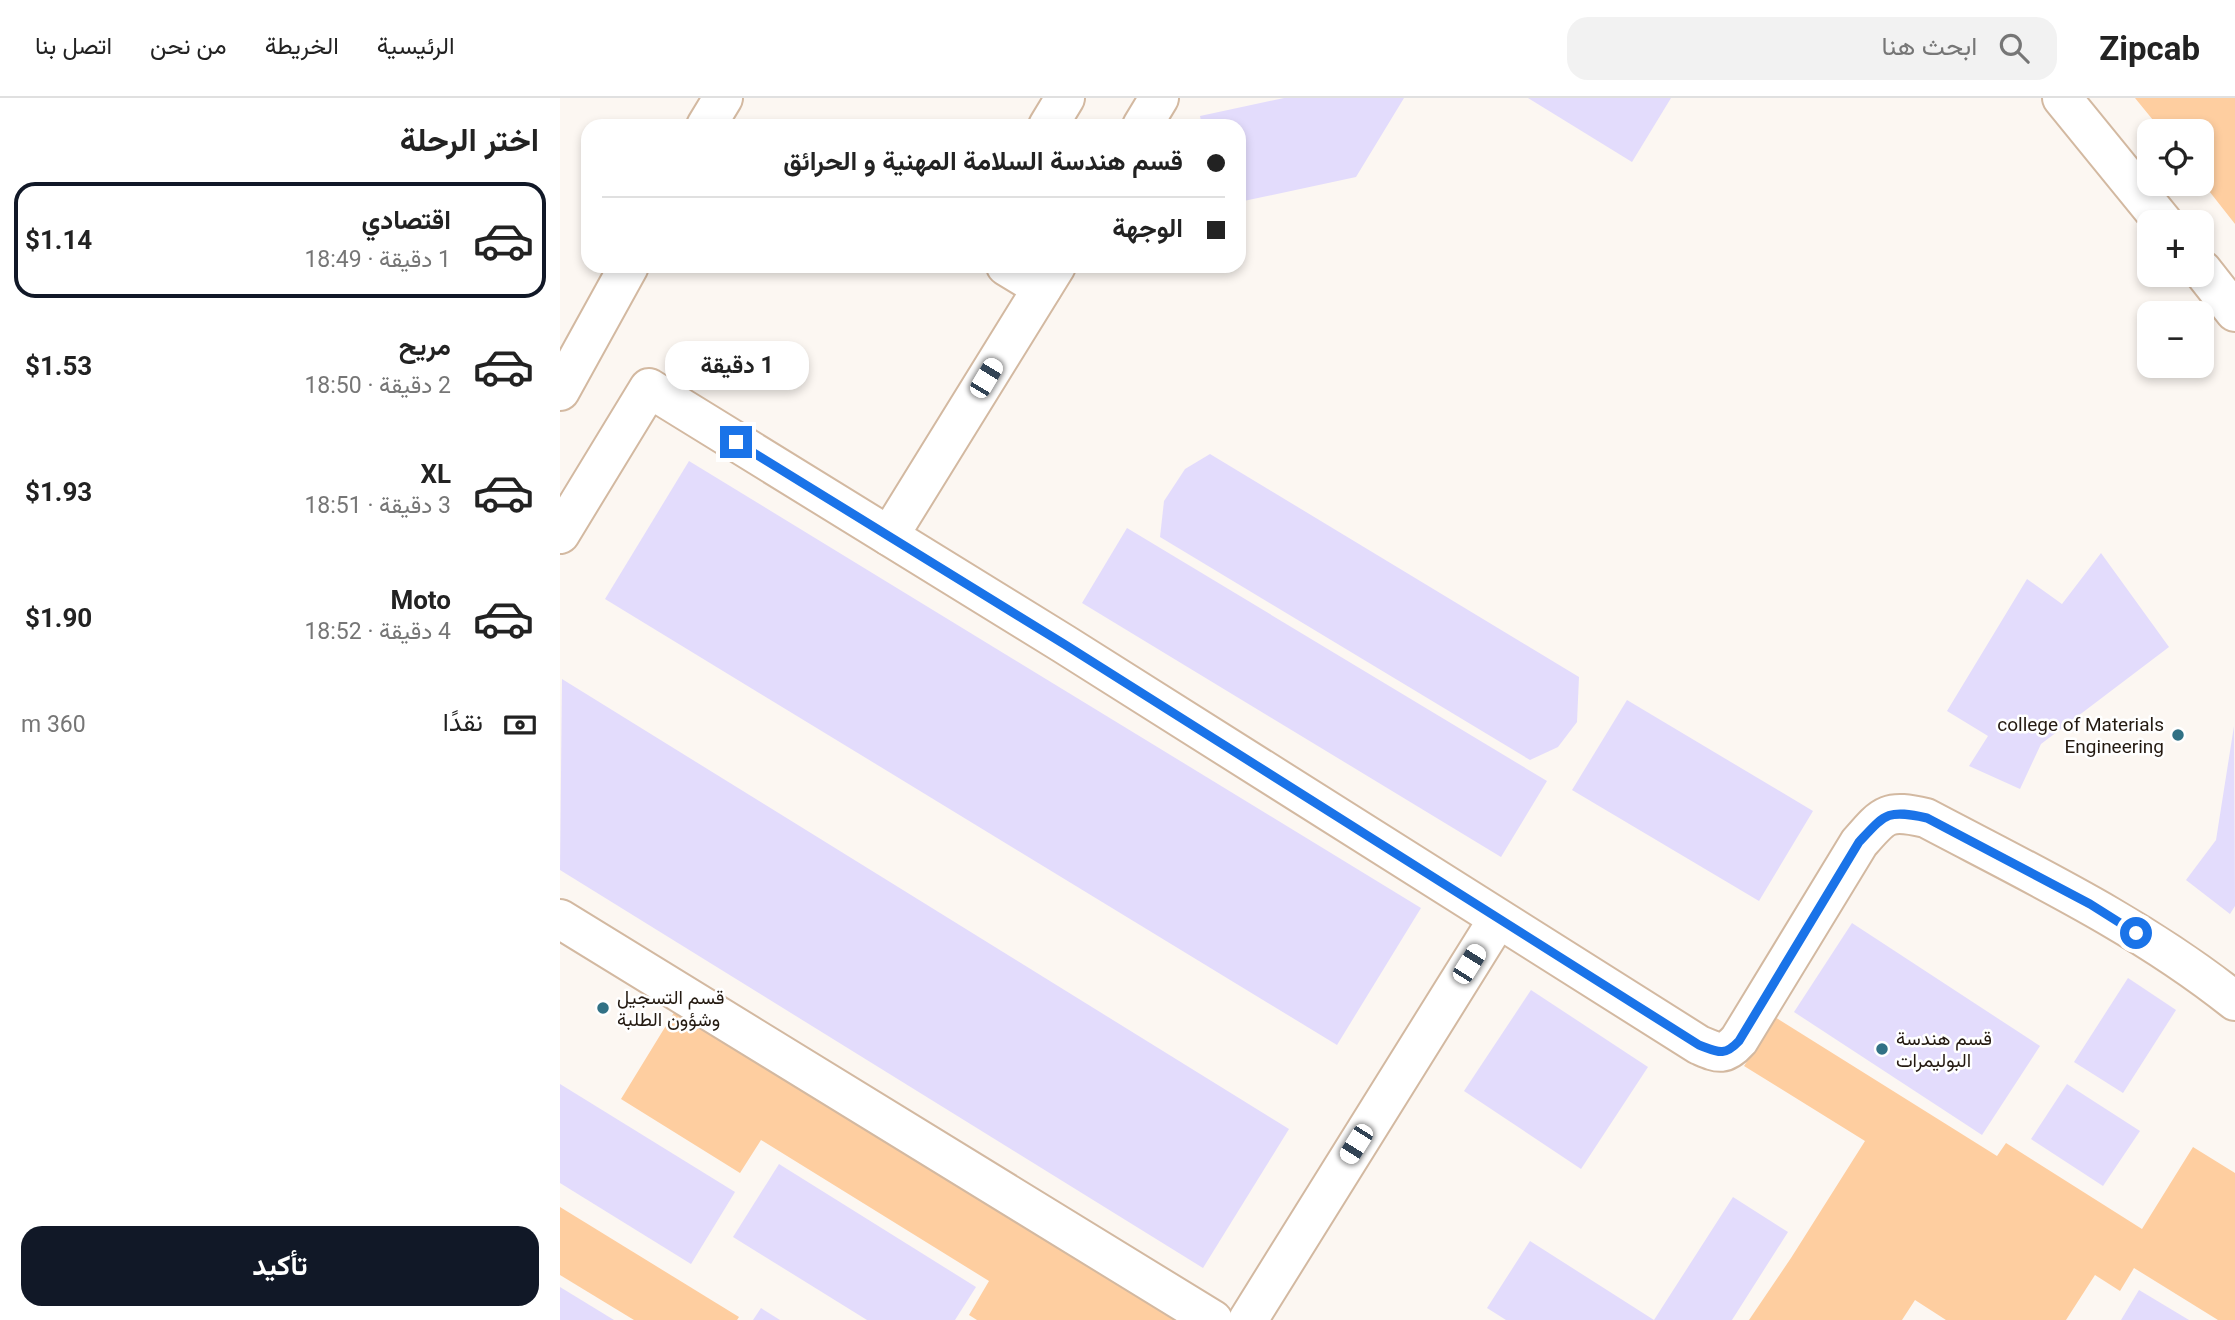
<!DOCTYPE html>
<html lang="ar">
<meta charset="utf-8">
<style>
:root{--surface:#fff;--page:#f2f2f2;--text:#222;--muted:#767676;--line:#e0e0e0;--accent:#111827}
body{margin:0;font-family:Roboto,Vazirmatn,sans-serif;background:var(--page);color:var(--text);direction:rtl;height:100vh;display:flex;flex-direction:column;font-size:26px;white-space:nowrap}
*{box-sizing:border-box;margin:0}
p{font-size:23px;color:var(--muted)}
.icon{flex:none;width:38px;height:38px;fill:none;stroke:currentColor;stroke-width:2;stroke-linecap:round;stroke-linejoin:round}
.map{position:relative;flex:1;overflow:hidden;direction:ltr}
.details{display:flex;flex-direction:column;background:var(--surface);width:560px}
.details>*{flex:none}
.banner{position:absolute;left:21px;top:21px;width:665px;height:154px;border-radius:21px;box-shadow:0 4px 10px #0003;direction:rtl;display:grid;align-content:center;height:154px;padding:0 21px;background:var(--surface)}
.fabs{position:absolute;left:1577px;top:21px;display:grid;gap:14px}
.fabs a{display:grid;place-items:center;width:77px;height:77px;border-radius:14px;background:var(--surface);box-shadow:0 4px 10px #0003;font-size:35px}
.end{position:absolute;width:32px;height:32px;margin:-16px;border:9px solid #1a73e8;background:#fff;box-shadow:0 0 0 4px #fff}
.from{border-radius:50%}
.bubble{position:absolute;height:49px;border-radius:21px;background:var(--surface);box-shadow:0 4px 10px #0003;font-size:23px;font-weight:700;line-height:49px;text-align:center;direction:rtl}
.car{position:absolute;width:21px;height:42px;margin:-21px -10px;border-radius:9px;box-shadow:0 0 5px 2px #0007;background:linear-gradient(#fff 24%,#345 0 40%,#fff 0 76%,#345 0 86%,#fff 0)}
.banner b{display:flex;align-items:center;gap:24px;height:66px;font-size:26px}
.banner b+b{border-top:2px solid var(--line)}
.banner i{width:18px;height:18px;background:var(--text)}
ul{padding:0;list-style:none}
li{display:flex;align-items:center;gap:21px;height:116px;margin:0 14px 10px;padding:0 7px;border:4px solid transparent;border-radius:21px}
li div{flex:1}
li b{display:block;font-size:26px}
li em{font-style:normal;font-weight:700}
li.on{border-color:var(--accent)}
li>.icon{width:63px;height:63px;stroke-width:1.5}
h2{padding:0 21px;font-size:32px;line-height:84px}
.pay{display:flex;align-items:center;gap:18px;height:77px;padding:0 21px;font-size:26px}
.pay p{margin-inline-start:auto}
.cta{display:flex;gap:14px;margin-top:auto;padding:14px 21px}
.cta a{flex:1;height:80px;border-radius:21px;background:var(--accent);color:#fff;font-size:28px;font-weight:700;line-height:80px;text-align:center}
header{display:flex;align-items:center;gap:42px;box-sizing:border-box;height:98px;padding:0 35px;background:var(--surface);border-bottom:2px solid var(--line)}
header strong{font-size:33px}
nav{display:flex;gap:38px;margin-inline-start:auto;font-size:24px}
.search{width:490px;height:63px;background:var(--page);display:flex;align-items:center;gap:18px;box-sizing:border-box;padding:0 24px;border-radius:21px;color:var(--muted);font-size:26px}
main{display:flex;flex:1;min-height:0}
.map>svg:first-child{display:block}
</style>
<header>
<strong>Zipcab</strong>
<div class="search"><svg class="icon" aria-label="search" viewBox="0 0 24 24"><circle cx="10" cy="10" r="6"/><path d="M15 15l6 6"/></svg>ابحث هنا</div>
<nav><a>الرئيسية</a><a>الخريطة</a><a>من نحن</a><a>اتصل بنا</a></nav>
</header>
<main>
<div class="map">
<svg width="1675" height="1222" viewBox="0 0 1675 1222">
<rect width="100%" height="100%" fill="#fcf7f2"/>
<g fill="#fecea0">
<polygon points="1575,0 1675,0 1675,126 1642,84 1642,33 1602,33"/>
<polygon points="118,908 625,1222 417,1222 409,1217 429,1183 201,1042 180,1075 61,1001"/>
<polygon points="1215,919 1437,1058 1446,1045 1582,1131 1633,1049 1675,1075 1675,1222 1658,1222 1574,1170 1560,1193 1535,1177 1506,1222 1386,1222 1355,1202 1342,1222 1189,1222 1231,1160 1305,1043 1184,968"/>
<polygon points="0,1109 179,1219 177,1222 74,1222 0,1177"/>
</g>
<g fill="#e3dcfc">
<polygon points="724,0 844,0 796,79 679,104 679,28 642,28 640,18"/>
<polygon points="968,0 1111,0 1072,64"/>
<polygon points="650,356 1019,579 1017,624 998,649 970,662 600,439 604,403 625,371"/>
<polygon points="129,363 861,810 777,947 45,501"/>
<polygon points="567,430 987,683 941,759 522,505"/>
<polygon points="1541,455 1609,549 1481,646 1460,691 1409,668 1428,638 1387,613 1467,481 1502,506"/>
<polygon points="2,581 729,1031 643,1170 0,772"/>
<polygon points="1067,602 1253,713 1199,803 1012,692"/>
<polygon points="1674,628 1675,808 1670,816 1626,782 1656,742"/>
<polygon points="1292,825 1480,948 1422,1037 1234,914"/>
<polygon points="1568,880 1616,912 1563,995 1514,964"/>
<polygon points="971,892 1088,969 1021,1071 904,993"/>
<polygon points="0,986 175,1094 131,1166 0,1085"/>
<polygon points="1507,986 1580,1033 1543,1088 1471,1041"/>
<polygon points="219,1066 416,1189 395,1222 307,1222 173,1139"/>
<polygon points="1173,1099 1228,1134 1172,1222 946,1222 927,1210 970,1143 1094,1222"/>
<polygon points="0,1189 54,1222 0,1222"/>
<polygon points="1579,1192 1629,1222 1561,1222"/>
<polygon points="201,1210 220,1222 193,1222"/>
</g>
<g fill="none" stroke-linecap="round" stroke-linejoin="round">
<defs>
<g id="minor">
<polyline points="1502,0 1603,124"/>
<polyline points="146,28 163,0"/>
<polyline points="488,28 505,0"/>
<polyline points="582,28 599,0"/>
<polyline points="446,168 482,190"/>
<polyline points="1642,172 1675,214"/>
<polyline points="0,293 69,168"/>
<path d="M0,436l89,-146 415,256 635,401c19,8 25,12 40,-5l120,-197c25,-29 28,-34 67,-25 106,56 215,108 309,183"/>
<polyline points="329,438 496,168"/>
<polyline points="0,821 653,1222"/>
<polyline points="688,1222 938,821"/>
</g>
</defs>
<use href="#minor" stroke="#d3b9a1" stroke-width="42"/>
<use href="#minor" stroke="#fff" stroke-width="38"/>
</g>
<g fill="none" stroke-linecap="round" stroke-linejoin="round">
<path stroke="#1a73e8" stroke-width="9" d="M176,344l328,202 635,401c19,7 25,12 40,-4l120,-199c26,-28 28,-33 68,-24l163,86 46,29"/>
</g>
<g fill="#317185" stroke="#fff" stroke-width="2.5">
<circle cx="1618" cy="637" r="7"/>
<circle cx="43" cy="910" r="7"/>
<circle cx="1322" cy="951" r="7"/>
</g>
<g text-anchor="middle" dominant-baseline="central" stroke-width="5" stroke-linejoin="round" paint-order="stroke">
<g font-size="19" fill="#241a11" stroke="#fff" text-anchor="start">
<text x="1604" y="626" text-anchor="end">college of Materials<tspan x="1604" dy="22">Engineering</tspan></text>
<text x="57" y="899">قسم التسجيل<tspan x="57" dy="22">وشؤون الطلبة</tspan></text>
<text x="1336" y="940">قسم هندسة<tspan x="1336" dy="22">البوليمرات</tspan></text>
</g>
</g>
</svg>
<div class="fabs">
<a><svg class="icon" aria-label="locate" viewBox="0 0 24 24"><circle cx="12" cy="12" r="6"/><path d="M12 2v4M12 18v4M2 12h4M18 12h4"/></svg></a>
<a>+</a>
<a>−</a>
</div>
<i class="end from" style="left:1576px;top:835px"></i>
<i class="end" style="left:176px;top:344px"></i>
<div class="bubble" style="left:105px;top:243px;width:144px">1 دقيقة</div>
<i class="car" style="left:426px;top:280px;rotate:31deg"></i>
<i class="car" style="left:909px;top:866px;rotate:32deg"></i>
<i class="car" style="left:796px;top:1046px;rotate:212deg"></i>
<div class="banner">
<b><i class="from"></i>قسم هندسة السلامة المهنية و الحرائق</b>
<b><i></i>الوجهة</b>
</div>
</div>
<section class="details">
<h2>اختر الرحلة</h2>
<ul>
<li class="on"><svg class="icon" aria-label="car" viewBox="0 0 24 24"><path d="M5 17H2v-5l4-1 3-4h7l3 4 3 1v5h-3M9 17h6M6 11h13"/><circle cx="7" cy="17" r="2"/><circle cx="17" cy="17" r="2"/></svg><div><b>اقتصادي</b><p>1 دقيقة · 18:49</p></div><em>$1.14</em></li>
<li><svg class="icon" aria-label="car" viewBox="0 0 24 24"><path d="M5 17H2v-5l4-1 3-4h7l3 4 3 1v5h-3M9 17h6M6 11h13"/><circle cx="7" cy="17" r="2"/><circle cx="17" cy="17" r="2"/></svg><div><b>مريح</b><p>2 دقيقة · 18:50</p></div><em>$1.53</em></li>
<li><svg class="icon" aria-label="car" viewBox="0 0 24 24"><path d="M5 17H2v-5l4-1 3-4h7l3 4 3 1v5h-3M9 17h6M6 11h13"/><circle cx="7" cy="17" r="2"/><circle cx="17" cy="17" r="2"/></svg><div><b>XL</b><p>3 دقيقة · 18:51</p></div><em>$1.93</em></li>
<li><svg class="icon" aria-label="car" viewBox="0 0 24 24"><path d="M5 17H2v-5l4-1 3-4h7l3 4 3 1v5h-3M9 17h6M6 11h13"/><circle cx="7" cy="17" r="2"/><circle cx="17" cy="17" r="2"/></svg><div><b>Moto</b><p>4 دقيقة · 18:52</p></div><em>$1.90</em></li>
</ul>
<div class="pay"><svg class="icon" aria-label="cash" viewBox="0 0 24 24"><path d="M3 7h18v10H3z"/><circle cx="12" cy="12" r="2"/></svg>نقدًا<p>360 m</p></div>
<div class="cta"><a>تأكيد</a></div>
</section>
</main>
